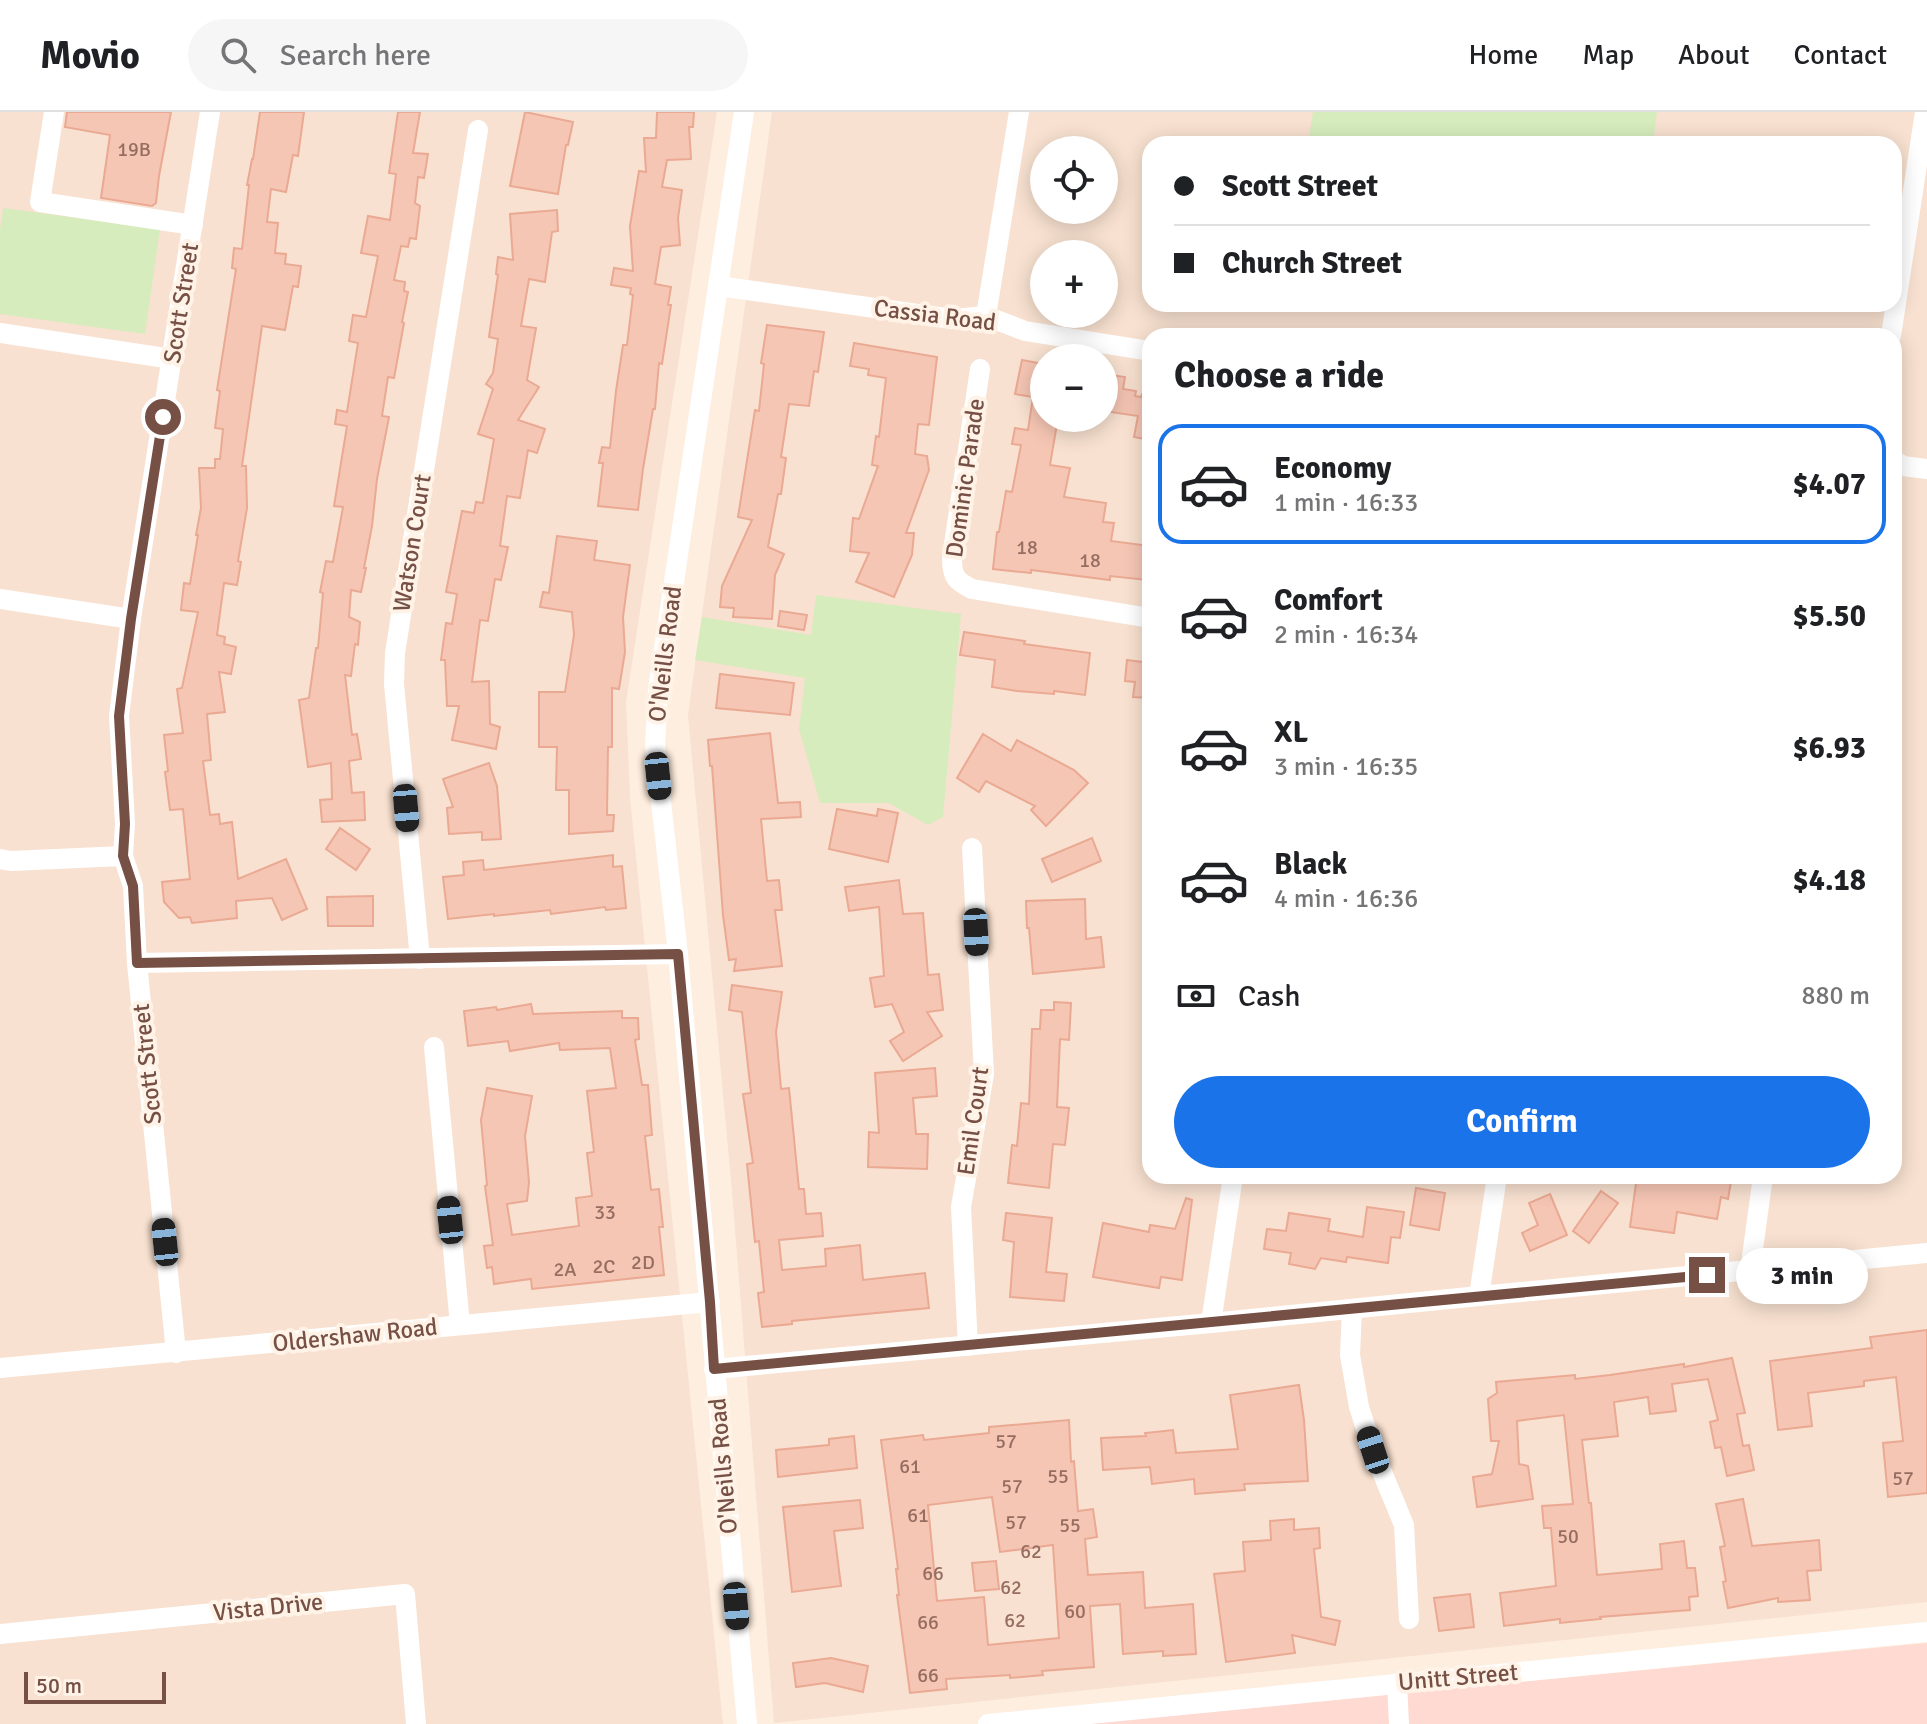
<!DOCTYPE html>
<meta charset="utf-8">
<style>
:root{--surface:#fff;--page:#f6f6f6;--text:#202124;--muted:#757577;--line:#e0e0e0;--accent:#1a73e8}
body{margin:0;font-family:Signika,sans-serif;background:var(--page);color:var(--text);height:100vh;display:flex;flex-direction:column;font-size:30px;white-space:nowrap}
*{box-sizing:border-box;margin:0}
p{font-size:26px;color:var(--muted)}
.icon{flex:none;width:44px;height:44px;fill:none;stroke:currentColor;stroke-width:2;stroke-linecap:round;stroke-linejoin:round}
.map{position:relative;flex:1;overflow:hidden}
.sheet{position:absolute;left:1142px;top:216px;width:760px;height:856px;display:flex;flex-direction:column;background:var(--surface);border-radius:24px;box-shadow:0 4px 20px #0003}
.sheet>*{flex:none}
.banner{position:absolute;left:1142px;top:24px;width:760px;height:176px;border-radius:24px;box-shadow:0 4px 20px #0003;display:grid;align-content:center;height:176px;padding:0 32px;background:var(--surface)}
.controls{position:absolute;left:1030px;top:24px;display:grid;gap:16px}
.controls a{display:grid;place-items:center;width:88px;height:88px;border-radius:50%;background:var(--surface);box-shadow:0 4px 20px #0003;font-size:40px}
.scale{position:absolute;left:24px;bottom:20px;width:142px;box-sizing:border-box;padding-left:8px;border:4px solid #765045;border-top:0;font-size:22px;line-height:28px;white-space:nowrap;color:#765045;-webkit-text-stroke:6px #fff2e7;paint-order:stroke}
.end{position:absolute;width:36px;height:36px;margin:-18px;border:10px solid #765045;background:#fff;box-shadow:0 0 0 4px #fff}
.from{border-radius:50%}
.bubble{position:absolute;height:56px;border-radius:28px;background:var(--surface);box-shadow:0 4px 20px #0003;font-size:26px;font-weight:700;line-height:56px;text-align:center}
.car{position:absolute;width:24px;height:48px;margin:-24px -12px;border-radius:10px;box-shadow:0 0 6px 2px #0007;background:linear-gradient(#222 24%,#8ab4d8 0 40%,#222 0 76%,#8ab4d8 0 86%,#222 0)}
.banner b{display:flex;align-items:center;gap:28px;height:76px;font-size:30px}
.banner b+b{border-top:2px solid var(--line)}
.banner i{width:20px;height:20px;background:var(--text)}
ul{padding:0;list-style:none}
li{display:flex;align-items:center;gap:24px;height:120px;margin:0 16px 12px;padding:0 16px;border:4px solid transparent;border-radius:24px}
li div{flex:1}
li b{display:block;font-size:30px}
li em{font-style:normal;font-weight:700}
li.current{border-color:var(--accent)}
li>.icon{width:72px;height:72px;stroke-width:1.5}
h2{padding:0 32px;font-size:36px;line-height:96px}
.pay{display:flex;align-items:center;gap:20px;height:88px;padding:0 32px;font-size:30px}
.pay p{margin-inline-start:auto}
.primary-button{display:flex;gap:16px;margin-top:auto;padding:16px 32px}
.primary-button a{flex:1;height:92px;border-radius:48px;background:var(--accent);color:#fff;font-size:32px;font-weight:700;line-height:92px;text-align:center}
header{display:flex;align-items:center;gap:48px;box-sizing:border-box;height:112px;padding:0 40px;background:var(--surface);border-bottom:2px solid var(--line)}
header strong{font-size:38px}
nav{display:flex;gap:44px;margin-inline-start:auto;font-size:28px}
.search{width:560px;height:72px;background:var(--page);display:flex;align-items:center;gap:20px;box-sizing:border-box;padding:0 28px;border-radius:44px;color:var(--muted);font-size:30px}
.map>svg:first-child{display:block}
</style>
<header>
<strong>Movio</strong>
<div class="search"><svg class="icon" aria-label="search" viewBox="0 0 24 24"><circle cx="10" cy="10" r="6"/><path d="M15 15l6 6"/></svg>Search here</div>
<nav><a>Home</a><a>Map</a><a>About</a><a>Contact</a></nav>
</header>
<div class="map">
<svg width="1927" height="1612" viewBox="0 0 1927 1612">
<rect width="100%" height="100%" fill="#feeedf"/>
<g fill="#f8e1d0" fill-rule="evenodd">
<polygon points="0,0 717,0 626,590 630,686 723,1612 0,1612"/>
<path d="M772,0h1155v1490l-1153,121 -42,-532 -44,-476zM1150,32h744v160h-744zM1044,38h60v60h-60zM1044,142h60v60h-60zM1150,224h744v840h-744zM1044,246h60v60h-60z"/>
</g>
<polygon fill="#ffdad2" points="1927,1531 1927,1612 1086,1612 1436,1578"/>
<g fill="#d6ecbd">
<polygon points="1313,0 1657,0 1653,32 1308,32"/>
<polygon points="3,96 160,117 145,222 0,202 0,117"/>
<polygon points="816,483 961,502 943,705 928,713 889,691 820,691 799,617 805,566 695,548 702,505 811,523"/>
</g>
<g fill="#f6c6b4" stroke="#eaa993" stroke-width="2" fill-rule="evenodd">
<polygon points="67,0 171,0 159,64 156,91 152,94 101,86 110,23 65,15"/>
<polygon points="260,0 304,0 298,44 293,43 286,80 271,77 267,110 278,111 275,141 286,142 285,152 301,154 298,175 293,174 285,218 262,214 242,354 246,354 247,396 238,449 241,450 237,473 224,471 217,523 225,525 224,532 236,535 231,562 219,560 225,600 207,602 211,648 203,649 210,703 219,702 220,712 232,710 238,767 286,747 307,797 282,808 272,786 236,789 237,806 192,811 190,805 179,806 164,790 162,770 190,767 183,697 170,698 165,660 168,659 164,623 183,621 177,577 182,576 198,500 181,498 184,471 190,472 198,423 196,423 201,396 199,356 215,356 215,347 220,347 223,317 215,316 220,279 217,278 236,157 232,156 234,136 242,137 249,73 247,73 252,47 253,47"/>
<polygon points="398,0 420,0 413,41 428,42 424,66 418,65 415,91 420,94 416,127 410,126 408,135 401,134 394,168 405,170 404,179 408,180 402,210 404,211 394,266 388,265 382,304 389,305 377,367 372,414 364,456 366,456 361,480 351,478 349,505 360,510 358,533 355,532 351,564 345,563 352,623 357,622 361,647 349,649 352,681 364,680 365,708 322,710 320,688 332,687 331,651 308,655 299,588 309,586 316,536 318,536 323,481 320,480 326,449 333,450 343,395 334,394 347,314 335,312 337,298 347,300 358,231 349,229 353,203 366,205 378,144 361,141 368,104 390,108 396,62 389,61"/>
<polygon points="525,0 573,10 568,33 566,33 558,82 510,74"/>
<polygon points="657,0 694,0 693,15 689,15 691,47 667,48 662,75 682,78 678,106 680,133 661,135 655,172 671,175 668,193 671,193 662,252 659,251 655,297 653,297 643,357 638,398 598,394 603,351 599,351 602,335 610,336 616,279 623,233 627,233 633,183 630,182 631,176 611,173 614,156 633,159 630,114 639,59 646,60 644,26 656,26"/>
<polygon points="557,98 558,119 552,120 545,170 529,167 521,214 536,216 527,268 539,275 518,308 545,317 537,341 528,338 520,386 507,384 500,434 508,435 501,468 495,467 488,509 480,508 472,570 489,569 490,612 500,615 496,637 452,628 459,594 447,594 445,548 441,548 446,511 452,512 457,482 446,480 462,399 474,401 476,390 483,391 494,327 478,322 493,277 486,272 493,261 498,227 489,225 498,163 496,162 498,145 513,148 510,102"/>
<polygon points="767,213 824,220 818,260 814,259 809,294 789,292 781,345 786,346 781,382 778,382 768,435 784,442 775,463 772,507 733,505 734,496 720,495 722,474 752,408 738,405 755,298 759,299 764,252 761,251"/>
<polygon points="854,231 937,245 929,313 918,312 915,342 927,344 929,358 906,421 914,421 912,443 894,485 856,470 869,441 850,439 853,406 859,407 878,354 872,353 876,324 879,325 886,266 868,263 869,257 850,254"/>
<polygon points="1022,248 1044,252 1044,306 1058,306 1050,353 1070,356 1064,385 1106,391 1103,410 1114,411 1111,429 1150,434 1147,468 1110,464 1110,468 1031,458 1031,461 993,457 997,420 999,420 1006,379 1012,380 1021,333 1012,332 1015,316 1028,318 1033,285 1015,282"/>
<polygon points="1104,262 1125,265 1123,277 1136,279 1135,284 1141,285 1142,282 1150,283 1150,328 1134,325 1138,304 1104,299"/>
<polygon points="557,424 597,429 594,448 630,453 623,505 625,540 619,577 612,576 612,635 608,635 607,703 614,703 613,719 569,722 569,678 556,678 557,635 539,635 539,580 565,580 574,523 572,500 540,495 543,480 549,481"/>
<polygon points="780,499 807,503 804,518 778,514"/>
<polygon points="964,520 1025,529 1024,532 1090,541 1085,583 1054,579 1054,582 1017,579 992,575 995,548 960,543"/>
<polygon points="1127,548 1150,551 1150,586 1133,585 1135,570 1125,569"/>
<polygon points="720,562 794,571 790,603 716,596"/>
<polygon points="770,621 778,691 800,690 801,705 761,707 767,769 779,768 782,798 775,798 782,854 734,859 736,847 729,848 723,803 712,654 710,654 708,628"/>
<polygon points="983,622 1011,639 1017,628 1074,658 1088,671 1046,714 1031,698 1035,694 986,669 979,680 957,666"/>
<polygon points="489,651 497,674 501,727 482,728 482,720 449,722 447,696 453,695 443,667"/>
<polygon points="837,697 877,704 878,697 898,701 888,750 829,737"/>
<polygon points="340,716 370,737 356,758 326,737"/>
<polygon points="1092,726 1101,749 1052,770 1042,747"/>
<polygon points="613,743 613,755 622,754 626,796 606,798 605,795 551,802 550,798 494,804 494,802 448,807 443,765 464,763 463,750 483,748 484,758"/>
<polygon points="899,768 903,802 923,801 928,863 939,862 943,898 927,900 942,924 903,949 890,929 904,920 892,892 875,895 870,866 884,864 879,795 849,799 845,775"/>
<polygon points="373,784 373,814 328,814 327,785"/>
<polygon points="1085,787 1086,827 1101,825 1104,855 1033,862 1029,816 1027,816 1026,789"/>
<polygon points="732,873 782,880 776,920 781,977 789,976 799,1077 804,1077 806,1102 821,1101 823,1124 779,1128 782,1158 826,1154 825,1137 860,1133 863,1168 925,1161 929,1196 792,1209 792,1212 762,1215 758,1181 764,1180 759,1129 755,1130 747,1052 753,1051 743,982 751,981 742,900 729,898"/>
<polygon points="1054,890 1071,891 1069,928 1060,927 1057,995 1069,996 1065,1033 1053,1032 1049,1076 1008,1071 1012,1033 1017,1034 1021,991 1029,992 1032,917 1040,917 1041,898 1054,898"/>
<polygon points="531,892 533,902 622,899 622,906 638,906 639,927 635,928 642,973 648,973 652,1023 645,1024 651,1078 659,1077 663,1115 659,1115 664,1163 532,1177 531,1167 494,1172 492,1155 487,1156 484,1134 493,1133 485,1074 487,1073 481,1008 487,976 532,984 525,1024 529,1070 527,1089 507,1092 512,1123 579,1114 576,1086 592,1084 587,1041 594,1040 587,979 616,976 610,936 560,938 559,931 510,939 508,929 468,934 464,899 496,895 497,898"/>
<polygon points="935,956 937,984 913,986 916,1022 928,1022 927,1057 868,1055 869,1020 879,1021 875,961"/>
<polygon points="1637,1064 1732,1064 1728,1087 1721,1085 1717,1107 1677,1100 1674,1121 1630,1115"/>
<polygon points="1416,1076 1445,1081 1439,1118 1410,1113"/>
<polygon points="1601,1079 1618,1091 1589,1131 1573,1119"/>
<polygon points="1550,1082 1567,1123 1530,1139 1522,1121 1538,1113 1529,1091"/>
<polygon points="1186,1086 1192,1088 1182,1168 1161,1165 1159,1176 1093,1165 1103,1111 1149,1120 1150,1113 1175,1117"/>
<polygon points="1367,1095 1404,1100 1400,1126 1391,1125 1388,1151 1347,1145 1346,1150 1321,1146 1315,1157 1289,1152 1291,1141 1264,1137 1267,1117 1286,1119 1289,1101 1330,1107 1328,1119 1363,1125"/>
<polygon points="1006,1101 1052,1106 1046,1160 1067,1162 1064,1189 1010,1185 1014,1130 1003,1128"/>
<polygon points="1927,1218 1927,1381 1888,1385 1883,1331 1903,1329 1896,1265 1864,1269 1864,1274 1808,1281 1812,1314 1778,1318 1770,1249 1872,1236 1870,1225"/>
<polygon points="1732,1246 1745,1301 1737,1302 1743,1334 1749,1333 1754,1358 1727,1364 1721,1335 1715,1336 1710,1310 1718,1308 1708,1267 1672,1272 1676,1299 1650,1302 1648,1285 1614,1290 1618,1324 1582,1328 1589,1391 1591,1391 1597,1463 1662,1457 1660,1432 1684,1429 1687,1456 1695,1456 1698,1484 1689,1485 1690,1498 1600,1505 1601,1507 1560,1511 1560,1507 1504,1514 1500,1481 1556,1474 1551,1416 1544,1416 1542,1394 1573,1392 1564,1303 1517,1309 1519,1352 1528,1354 1533,1387 1477,1395 1473,1365 1492,1362 1499,1329 1491,1329 1488,1287 1497,1281 1496,1270 1575,1263 1575,1267 1610,1263 1684,1252 1684,1255"/>
<polygon points="1299,1273 1304,1308 1308,1369 1244,1372 1245,1378 1195,1382 1194,1367 1152,1372 1150,1355 1103,1358 1101,1326 1146,1324 1145,1321 1173,1318 1176,1341 1238,1337 1230,1283"/>
<path d="M1069,1308l2,42 3,-1 4,50 15,-2 4,28 -12,2 3,36 55,-3 2,36 48,-4 3,50 -33,2v-5l-40,3 -3,-50 -30,2 4,61 -52,4 1,4 -33,3v-3l-64,4 1,10 -37,4 -13,-98h2l-3,-26h2l-17,-129 42,-5 1,5 65,-7v-6zM992,1385l8,55 53,-7 6,93 -71,7 -4,-48 -47,4 -9,-96z"/>
<polygon points="854,1324 857,1356 778,1365 776,1338 829,1333 829,1327"/>
<polygon points="1743,1387 1752,1434 1819,1428 1821,1458 1807,1459 1810,1488 1778,1490 1778,1486 1728,1496 1723,1470 1726,1469 1720,1435 1725,1434 1716,1392"/>
<polygon points="860,1388 863,1416 834,1419 841,1474 792,1480 783,1395"/>
<polygon points="1294,1407 1294,1418 1319,1416 1320,1436 1314,1437 1321,1505 1340,1509 1335,1533 1292,1523 1295,1541 1226,1550 1214,1462 1245,1459 1243,1430 1271,1428 1270,1409"/>
<polygon points="996,1449 999,1477 975,1479 972,1451"/>
<polygon points="1470,1482 1474,1515 1439,1519 1434,1486"/>
<polygon points="831,1546 868,1554 863,1580 825,1571 796,1575 793,1551"/>
</g>
<g fill="none" stroke-linecap="round" stroke-linejoin="round">
<g stroke="#fff" stroke-width="20">
<polyline points="54,0 40,90 193,113"/>
<polyline points="744,0 658,577 655,635 678,842 747,1612"/>
<polyline points="718,174 953,207 986,204 1025,219 1150,239"/>
<polyline points="986,204 1019,0"/>
<polyline points="0,221 172,247"/>
<polyline points="1891,224 1925,0"/>
<path d="M980,257l-28,189c0,19 4,23 20,31l178,29"/>
<polyline points="1894,348 1903,354 1927,357"/>
<polyline points="0,487 131,507"/>
<polyline points="0,747 11,749 123,744"/>
<polyline points="420,847 394,572 395,541 478,18"/>
<polyline points="137,851 678,842"/>
<polyline points="434,935 460,1213"/>
<polyline points="1750,1159 1763,1064"/>
<polyline points="1479,1184 1497,1064"/>
<polyline points="1352,1197 1350,1243 1359,1295 1373,1338 1404,1413 1409,1507"/>
<polyline points="1211,1211 1233,1064"/>
<polyline points="968,1234 961,1095 984,962 972,736"/>
<polyline points="176,1241 137,851 133,774 123,744 125,712 119,604 131,507 210,0"/>
<polyline points="0,1256 710,1190"/>
<polyline points="714,1257 1211,1211 1479,1184 1927,1141"/>
<polyline points="0,1522 405,1482 416,1612"/>
<polyline points="1397,1571 1399,1612"/>
<polyline points="988,1612 1927,1520"/>
</g>
</g>
<g fill="none" stroke-linecap="round" stroke-linejoin="round">
<polyline stroke="#765045" stroke-width="10" points="163,305 131,507 119,604 125,712 123,744 133,774 137,851 678,842 710,1190 714,1257 1707,1163"/>
</g>
<g text-anchor="middle" dominant-baseline="central" stroke-width="8" stroke-linejoin="round" paint-order="stroke">
<g font-size="20" fill="#966e61">
<text x="134" y="37">19B</text>
<text x="1027" y="435">18</text>
<text x="1090" y="448">18</text>
<text x="605" y="1100">33</text>
<text x="643" y="1150">2D</text>
<text x="604" y="1154">2C</text>
<text x="565" y="1157">2A</text>
<text x="1006" y="1329">57</text>
<text x="910" y="1354">61</text>
<text x="1058" y="1364">55</text>
<text x="1903" y="1366">57</text>
<text x="1012" y="1374">57</text>
<text x="918" y="1403">61</text>
<text x="1016" y="1410">57</text>
<text x="1070" y="1413">55</text>
<text x="1568" y="1424">50</text>
<text x="1031" y="1439">62</text>
<text x="933" y="1461">66</text>
<text x="1011" y="1475">62</text>
<text x="1075" y="1499">60</text>
<text x="1015" y="1508">62</text>
<text x="928" y="1510">66</text>
<text x="928" y="1563">66</text>
</g>
<g font-size="24" fill="#765045" stroke="#fff2e7">
<text transform="translate(181 191) rotate(-81)">Scott Street</text>
<text transform="translate(935 203) rotate(7)">Cassia Road</text>
<text transform="translate(965 366) rotate(-82)">Dominic Parade</text>
<text transform="translate(412 431) rotate(-81)">Watson Court</text>
<text transform="translate(665 542) rotate(-83)">O'Neills Road</text>
<text transform="translate(147 952) rotate(-96)">Scott Street</text>
<text transform="translate(973 1009) rotate(-82)">Emil Court</text>
<text transform="translate(355 1223) rotate(-6)">Oldershaw Road</text>
<text transform="translate(723 1354) rotate(-95)">O'Neills Road</text>
<text transform="translate(268 1495) rotate(-6)">Vista Drive</text>
<text transform="translate(1458 1565) rotate(-5)">Unitt Street</text>
</g>
</g>
</svg>
<div class="controls">
<a><svg class="icon" aria-label="locate" viewBox="0 0 24 24"><circle cx="12" cy="12" r="6"/><path d="M12 2v4M12 18v4M2 12h4M18 12h4"/></svg></a>
<a>+</a>
<a>−</a>
</div>
<div class="scale">50 m</div>
<i class="end from" style="left:163px;top:305px"></i>
<i class="end" style="left:1707px;top:1163px"></i>
<div class="bubble" style="left:1736px;top:1136px;width:132px">3 min</div>
<i class="car" style="left:658px;top:664px;rotate:174deg"></i>
<i class="car" style="left:406px;top:696px;rotate:175deg"></i>
<i class="car" style="left:976px;top:820px;rotate:177deg"></i>
<i class="car" style="left:450px;top:1108px;rotate:354deg"></i>
<i class="car" style="left:165px;top:1130px;rotate:354deg"></i>
<i class="car" style="left:1373px;top:1338px;rotate:342deg"></i>
<i class="car" style="left:736px;top:1494px;rotate:175deg"></i>
<div class="banner">
<b><i class="from"></i>Scott Street</b>
<b><i></i>Church Street</b>
</div>
<section class="sheet">
<h2>Choose a ride</h2>
<ul>
<li class="current"><svg class="icon" aria-label="car" viewBox="0 0 24 24"><path d="M5 17H2v-5l4-1 3-4h7l3 4 3 1v5h-3M9 17h6M6 11h13"/><circle cx="7" cy="17" r="2"/><circle cx="17" cy="17" r="2"/></svg><div><b>Economy</b><p>1 min · 16:33</p></div><em>$4.07</em></li>
<li><svg class="icon" aria-label="car" viewBox="0 0 24 24"><path d="M5 17H2v-5l4-1 3-4h7l3 4 3 1v5h-3M9 17h6M6 11h13"/><circle cx="7" cy="17" r="2"/><circle cx="17" cy="17" r="2"/></svg><div><b>Comfort</b><p>2 min · 16:34</p></div><em>$5.50</em></li>
<li><svg class="icon" aria-label="car" viewBox="0 0 24 24"><path d="M5 17H2v-5l4-1 3-4h7l3 4 3 1v5h-3M9 17h6M6 11h13"/><circle cx="7" cy="17" r="2"/><circle cx="17" cy="17" r="2"/></svg><div><b>XL</b><p>3 min · 16:35</p></div><em>$6.93</em></li>
<li><svg class="icon" aria-label="car" viewBox="0 0 24 24"><path d="M5 17H2v-5l4-1 3-4h7l3 4 3 1v5h-3M9 17h6M6 11h13"/><circle cx="7" cy="17" r="2"/><circle cx="17" cy="17" r="2"/></svg><div><b>Black</b><p>4 min · 16:36</p></div><em>$4.18</em></li>
</ul>
<div class="pay"><svg class="icon" aria-label="cash" viewBox="0 0 24 24"><path d="M3 7h18v10H3z"/><circle cx="12" cy="12" r="2"/></svg>Cash<p>880 m</p></div>
<div class="primary-button"><a>Confirm</a></div>
</section>
</div>
